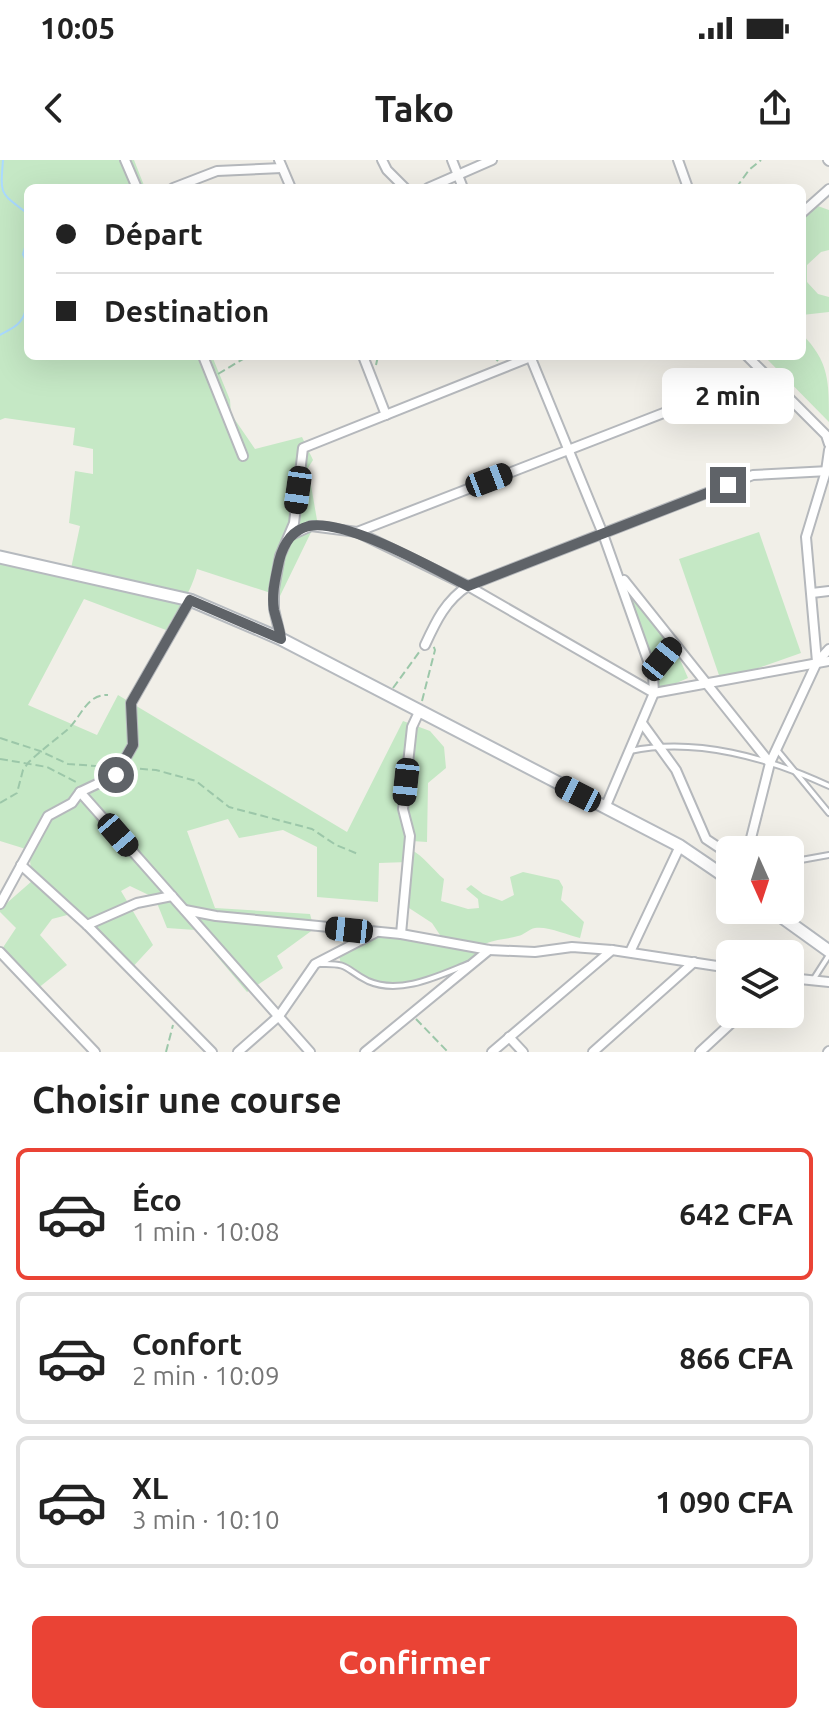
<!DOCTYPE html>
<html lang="fr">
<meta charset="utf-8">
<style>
:root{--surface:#fff;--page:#f6f6f6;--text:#222;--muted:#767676;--line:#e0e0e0;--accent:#ea4335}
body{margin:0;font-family:Ubuntu,sans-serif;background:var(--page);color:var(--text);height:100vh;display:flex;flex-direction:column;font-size:30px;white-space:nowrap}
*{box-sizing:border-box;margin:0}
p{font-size:26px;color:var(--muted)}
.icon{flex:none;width:44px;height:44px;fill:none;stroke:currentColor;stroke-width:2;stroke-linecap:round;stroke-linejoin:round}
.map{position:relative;height:892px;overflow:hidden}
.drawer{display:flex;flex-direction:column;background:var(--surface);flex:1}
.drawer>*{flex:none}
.top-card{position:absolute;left:24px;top:24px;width:782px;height:176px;border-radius:12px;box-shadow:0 8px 32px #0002;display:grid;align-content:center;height:176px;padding:0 32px;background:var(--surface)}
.needle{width:52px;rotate:177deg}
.tools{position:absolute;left:716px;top:676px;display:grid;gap:16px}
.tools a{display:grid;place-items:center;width:88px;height:88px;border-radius:12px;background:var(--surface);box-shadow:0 8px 32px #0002;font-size:40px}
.end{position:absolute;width:36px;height:36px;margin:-18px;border:10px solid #5f6368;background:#fff;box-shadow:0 0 0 4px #fff}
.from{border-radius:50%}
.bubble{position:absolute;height:56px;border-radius:12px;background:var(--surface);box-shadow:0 8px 32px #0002;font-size:26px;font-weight:600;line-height:56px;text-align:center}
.car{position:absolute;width:24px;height:48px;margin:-24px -12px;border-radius:10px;box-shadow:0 0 6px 2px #0007;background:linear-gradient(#222 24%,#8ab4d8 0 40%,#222 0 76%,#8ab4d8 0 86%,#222 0)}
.top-card b{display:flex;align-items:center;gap:28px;height:76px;font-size:30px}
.top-card b+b{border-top:2px solid var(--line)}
.top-card i{width:20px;height:20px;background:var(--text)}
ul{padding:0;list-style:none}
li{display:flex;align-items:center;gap:24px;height:132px;margin:0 16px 12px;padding:0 16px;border:4px solid var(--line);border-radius:12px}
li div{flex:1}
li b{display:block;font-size:30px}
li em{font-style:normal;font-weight:600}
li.on{border-color:var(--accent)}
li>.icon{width:72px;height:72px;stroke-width:1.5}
h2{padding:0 32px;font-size:36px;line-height:96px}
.button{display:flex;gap:16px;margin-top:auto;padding:16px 32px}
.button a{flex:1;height:92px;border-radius:12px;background:var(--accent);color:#fff;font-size:32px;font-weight:600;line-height:92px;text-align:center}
.status{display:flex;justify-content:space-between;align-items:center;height:56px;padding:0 40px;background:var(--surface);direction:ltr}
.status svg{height:22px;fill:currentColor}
header{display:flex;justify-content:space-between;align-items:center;height:104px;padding:0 32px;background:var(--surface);font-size:36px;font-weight:600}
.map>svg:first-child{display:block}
</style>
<div class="status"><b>10:05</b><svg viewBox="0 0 49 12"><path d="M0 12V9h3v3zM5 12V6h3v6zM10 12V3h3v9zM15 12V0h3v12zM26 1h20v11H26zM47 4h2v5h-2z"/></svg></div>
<header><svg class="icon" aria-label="back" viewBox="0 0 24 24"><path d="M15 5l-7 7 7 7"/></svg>Tako<svg class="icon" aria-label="share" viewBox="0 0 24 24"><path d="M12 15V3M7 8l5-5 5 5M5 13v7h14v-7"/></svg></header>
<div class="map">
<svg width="829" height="892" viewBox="0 0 829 892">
<rect width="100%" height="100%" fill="#f1efe8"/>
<g fill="#c5e8c5">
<path d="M0,0h134l11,28h-117v168h184l18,44 1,14 24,35 47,-12 11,23 -5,8 9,52 -37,76 -83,-27c-7,26 -18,38 -31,61l-82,-31 -56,106 69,30 21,-40 229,137 56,-111 27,10 14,16 2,21 -18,15 -1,59 -15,-1 -2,8c14,7 22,20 34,30l-3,22 27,8 11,-1 -1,-9 -12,-10 5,-4 12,9 19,7 12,-6 -4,-18 13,-5 36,8 4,7 -2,13 23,22 -4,16c-13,-3 -32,-12 -45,-10 -6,1 -11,7 -17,8 -19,6 -40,1 -47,27 -30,11 -70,33 -103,17 -9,-4 -18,-11 -27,-16l-3,-12 38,-20 68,9 -12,-18 -23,-15 -4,-10 3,-36 -29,1 -1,39 -61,-5v-50l-34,-17 -44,8 -11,-19 -41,12 28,77 95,6 4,15 -37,27 6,12 -36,24 -52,-62 -28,-2 -12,-30 -25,-12 -9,5 32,54 -24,26 -58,-57 -19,5 -12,16 27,30 -30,24 -37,-37 16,-24 -16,-16v-3l32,-28 -3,-31 -29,-9v-282l69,19 11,-52 -11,-3 6,-52 18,3v-25l-20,-4 2,-17 -70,-10 -5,2z"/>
<polygon points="815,45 829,50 829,90 821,92 807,105 807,122 818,134 829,137 829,152 802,155 802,58"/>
<path d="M802,174c27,28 27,46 27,88l-65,-66h38z"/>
<polygon points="759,372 801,493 721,521 679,399"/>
<polygon points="618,414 675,488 688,518 654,533"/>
</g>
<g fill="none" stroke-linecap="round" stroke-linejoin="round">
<g stroke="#aadaff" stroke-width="2">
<path d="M3,0c-3,37 -3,32 25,54"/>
<polyline points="28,78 23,94 28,106"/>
<path d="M0,175c10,-6 22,-10 25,-23 2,-8 0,-12 3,-20"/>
</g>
<defs>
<g id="service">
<polyline points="649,504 662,499 675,484"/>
<path d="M630,591c66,-14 139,7 199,35"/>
<polyline points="778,591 829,653"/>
<polyline points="790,702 829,695"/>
<path d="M321,804c30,-1 24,6 47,17 32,14 70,-5 100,-17"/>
<polyline points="813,820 829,795"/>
</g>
<g id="minor">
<polyline points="125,0 137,28"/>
<polyline points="279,0 291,28"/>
<polyline points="382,0 387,10 405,28"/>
<polyline points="452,0 463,28"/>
<polyline points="678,0 688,28"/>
<polyline points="828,0 829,1"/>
<polyline points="173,28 217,11 282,8"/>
<polyline points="428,28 492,0"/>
<polyline points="802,53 829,29"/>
<polyline points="203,196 243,296"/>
<polyline points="363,196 386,255"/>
<polyline points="530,196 603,374 653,515 654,533 605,648"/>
<polyline points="747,196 826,275 829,284"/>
<polyline points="357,372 764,214"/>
<polyline points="291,375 311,366 357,372 468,426 654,533 829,501"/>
<polyline points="624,420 770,603"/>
<polyline points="812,433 829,431"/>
<polyline points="281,479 274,449 274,429 280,396 294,363 303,288 533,196"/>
<path d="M425,485c11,-24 21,-45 43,-59l285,-111 76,-4"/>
<polyline points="818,501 829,489"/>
<polyline points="642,563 676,610 706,679 730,695"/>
<polyline points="80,632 310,892"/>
<polyline points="748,690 770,603 817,502 806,377 826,311 829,290"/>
<polyline points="21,705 87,765 212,892"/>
<polyline points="0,744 48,656 72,643 80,632 116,615 133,585 131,543 190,440"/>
<polyline points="185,750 216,756 401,774 489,790 535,792 572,787 612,790 730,808"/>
<polyline points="87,765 137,743 172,736"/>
<polyline points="401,774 410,676 403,649 412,567 419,552"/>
<polyline points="0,792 95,892"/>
<polyline points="630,792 680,686"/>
<polyline points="790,818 829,822"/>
<polyline points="509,877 523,892"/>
<polyline points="238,892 279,856 315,804 375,773"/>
<polyline points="365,892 489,790"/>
<polyline points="492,892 612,790"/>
<polyline points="593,892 694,802"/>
<polyline points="700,892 741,854"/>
<polyline points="828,892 829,891"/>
</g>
<g id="secondary">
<polyline points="0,397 190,440 281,479 680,686 730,720"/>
<polyline points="772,750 829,791"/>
</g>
</defs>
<use href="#service" stroke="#b5b8bc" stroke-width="8"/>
<use href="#minor" stroke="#b5b8bc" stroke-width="12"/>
<use href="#secondary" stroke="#b6babf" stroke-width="15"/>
<g stroke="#9cc7a9" stroke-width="2" stroke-dasharray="8 4" stroke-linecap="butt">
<polyline points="736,28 749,10 761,0"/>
<polyline points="493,196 498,201"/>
<polyline points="376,205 378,196"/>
<polyline points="218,214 248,196"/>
<polyline points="393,528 420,491"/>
<polyline points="422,541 435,490 433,485"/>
<polyline points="0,578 40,591 68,604 110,607"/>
<polyline points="0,599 47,607 78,623"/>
<polyline points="128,608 156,610 196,621 229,647 312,669 336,685 358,694"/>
<path d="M0,643l17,-10 6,-23 5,-7c12,-12 26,-22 39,-33 14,-12 19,-36 41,-35"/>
<polyline points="416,859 448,892"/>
<polyline points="166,892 173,865"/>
</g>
<use href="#service" stroke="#fff" stroke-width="4"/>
<use href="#minor" stroke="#fff" stroke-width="8"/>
<use href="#secondary" stroke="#fff" stroke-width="11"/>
</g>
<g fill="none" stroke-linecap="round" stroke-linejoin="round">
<path stroke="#5f6368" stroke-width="10" d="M116,615l17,-30 -2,-42 59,-103 91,39c-1,-10 -5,-20 -7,-29 -3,-16 2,-34 5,-49 4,-16 13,-31 30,-35 38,-7 123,42 159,60l260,-101"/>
</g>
</svg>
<div class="tools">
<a><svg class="needle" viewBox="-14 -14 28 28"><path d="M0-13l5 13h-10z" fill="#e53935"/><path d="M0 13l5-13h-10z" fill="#767676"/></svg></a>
<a><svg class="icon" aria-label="layers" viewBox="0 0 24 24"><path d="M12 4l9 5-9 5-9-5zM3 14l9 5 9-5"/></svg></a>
</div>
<i class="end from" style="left:116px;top:615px"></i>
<i class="end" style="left:728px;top:325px"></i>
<div class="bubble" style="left:662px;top:208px;width:132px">2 min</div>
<i class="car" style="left:489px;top:320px;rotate:69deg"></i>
<i class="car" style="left:298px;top:330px;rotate:188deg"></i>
<i class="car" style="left:662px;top:499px;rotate:39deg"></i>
<i class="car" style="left:406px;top:622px;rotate:186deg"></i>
<i class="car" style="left:578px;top:634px;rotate:297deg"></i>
<i class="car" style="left:118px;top:675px;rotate:139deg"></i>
<i class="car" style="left:349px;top:770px;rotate:276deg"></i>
<div class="top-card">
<b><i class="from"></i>Départ</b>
<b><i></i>Destination</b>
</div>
</div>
<section class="drawer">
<h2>Choisir une course</h2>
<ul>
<li class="on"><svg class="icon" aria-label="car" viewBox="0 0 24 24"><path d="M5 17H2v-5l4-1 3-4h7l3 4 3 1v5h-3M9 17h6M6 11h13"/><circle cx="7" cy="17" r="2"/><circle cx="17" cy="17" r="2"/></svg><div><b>Éco</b><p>1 min · 10:08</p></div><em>642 CFA</em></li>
<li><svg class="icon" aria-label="car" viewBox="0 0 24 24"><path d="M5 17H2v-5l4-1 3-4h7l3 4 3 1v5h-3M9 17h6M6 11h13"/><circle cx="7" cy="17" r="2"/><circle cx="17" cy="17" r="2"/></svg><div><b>Confort</b><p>2 min · 10:09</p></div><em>866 CFA</em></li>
<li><svg class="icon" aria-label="car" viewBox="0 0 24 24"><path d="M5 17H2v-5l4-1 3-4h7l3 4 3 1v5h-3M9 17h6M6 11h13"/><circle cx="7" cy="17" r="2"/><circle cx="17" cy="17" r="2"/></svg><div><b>XL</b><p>3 min · 10:10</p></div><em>1 090 CFA</em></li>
</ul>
<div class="button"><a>Confirmer</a></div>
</section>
